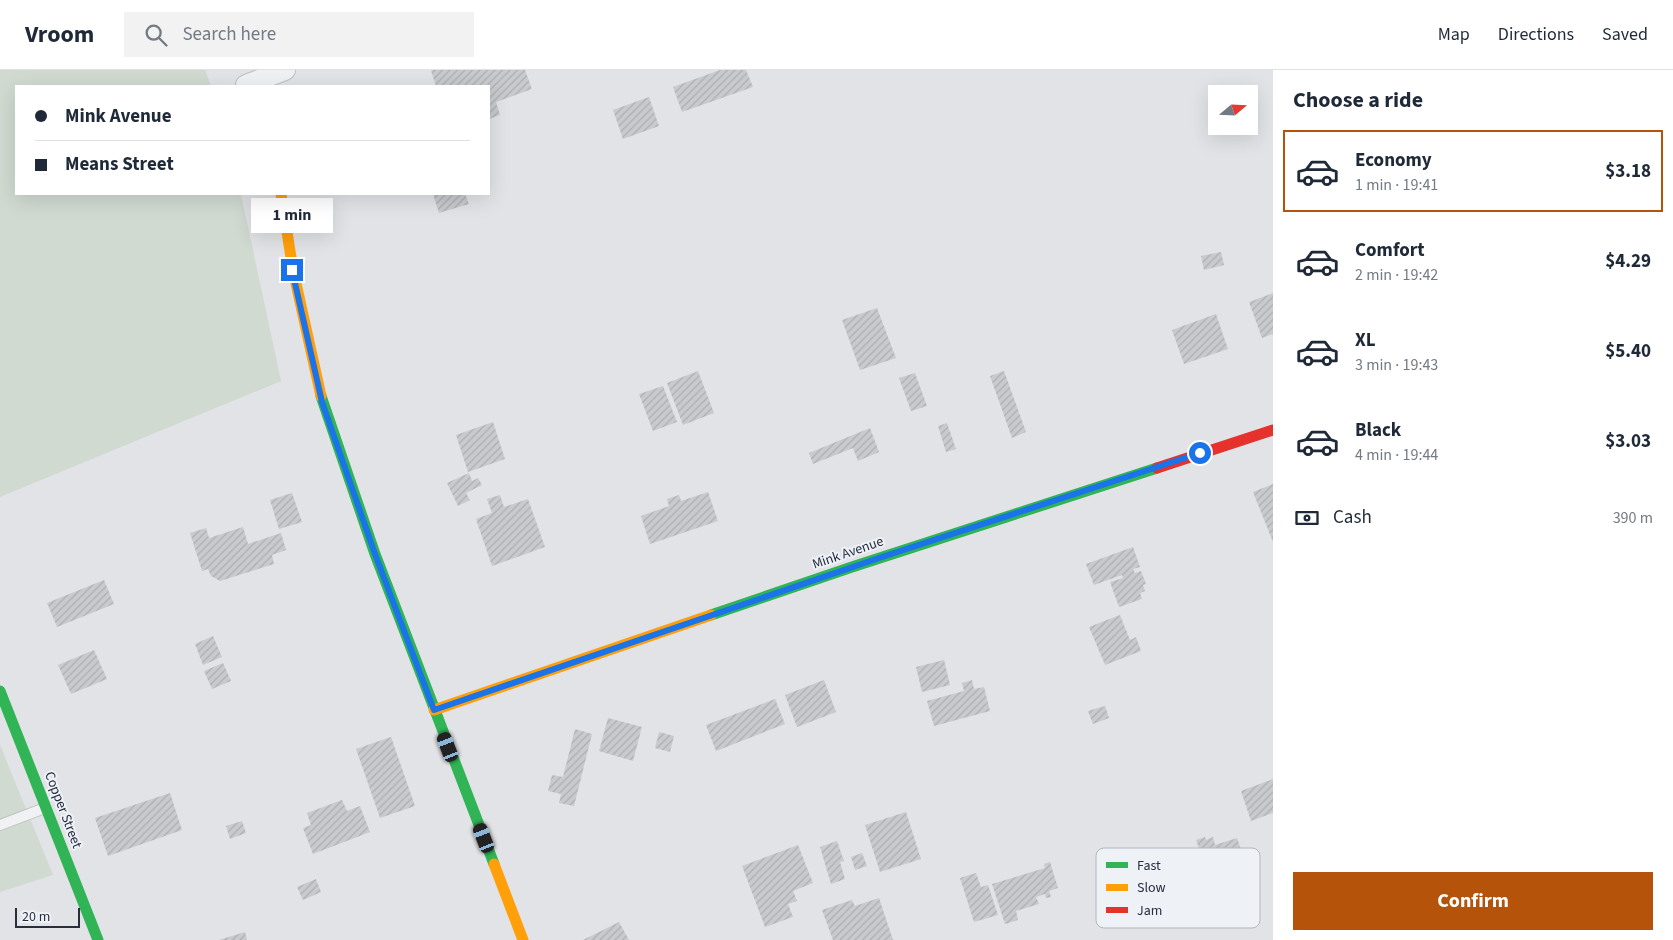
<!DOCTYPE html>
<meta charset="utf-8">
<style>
:root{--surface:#fff;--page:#f2f2f3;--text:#1f2937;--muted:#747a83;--line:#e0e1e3;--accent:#b45309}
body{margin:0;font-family:"Source Sans 3",sans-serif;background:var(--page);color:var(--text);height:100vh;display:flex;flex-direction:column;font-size:19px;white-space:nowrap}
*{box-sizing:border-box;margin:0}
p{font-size:16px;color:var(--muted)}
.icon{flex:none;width:28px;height:28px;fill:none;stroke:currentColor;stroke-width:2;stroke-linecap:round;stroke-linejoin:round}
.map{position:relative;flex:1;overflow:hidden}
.sheet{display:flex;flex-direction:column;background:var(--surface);width:400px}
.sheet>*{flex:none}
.banner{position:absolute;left:15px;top:15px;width:475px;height:110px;border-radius:0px;box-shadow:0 5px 20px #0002;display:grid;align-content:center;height:110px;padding:0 20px;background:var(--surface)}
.needle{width:32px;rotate:71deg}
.tools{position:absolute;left:1208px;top:15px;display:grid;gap:10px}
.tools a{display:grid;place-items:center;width:50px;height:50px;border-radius:0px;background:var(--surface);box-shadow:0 5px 20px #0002;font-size:25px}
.scale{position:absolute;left:15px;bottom:12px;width:65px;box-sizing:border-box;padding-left:5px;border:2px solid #272e40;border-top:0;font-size:14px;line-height:18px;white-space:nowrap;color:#272e40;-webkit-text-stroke:4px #eef1f6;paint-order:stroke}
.end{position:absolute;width:22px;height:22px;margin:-11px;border:6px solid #1a73e8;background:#fff;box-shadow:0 0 0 2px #fff}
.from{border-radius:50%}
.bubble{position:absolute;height:35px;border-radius:0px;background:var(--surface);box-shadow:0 5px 20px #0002;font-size:16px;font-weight:700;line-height:35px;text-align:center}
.car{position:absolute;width:15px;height:30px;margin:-15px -8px;border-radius:6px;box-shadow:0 0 4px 1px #0007;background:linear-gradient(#222 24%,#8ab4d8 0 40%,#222 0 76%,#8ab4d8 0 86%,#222 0)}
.banner b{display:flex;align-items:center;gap:18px;height:48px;font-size:19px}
.banner b+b{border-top:1px solid var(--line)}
.banner i{width:12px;height:12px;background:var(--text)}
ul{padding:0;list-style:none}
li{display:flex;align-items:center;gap:15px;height:82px;margin:0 10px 8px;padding:0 10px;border:2px solid transparent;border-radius:0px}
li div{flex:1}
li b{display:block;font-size:19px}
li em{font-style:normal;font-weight:700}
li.on{border-color:var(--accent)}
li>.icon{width:45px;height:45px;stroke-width:1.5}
h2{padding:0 20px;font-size:22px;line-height:60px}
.pay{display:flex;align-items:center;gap:12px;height:55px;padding:0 20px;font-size:19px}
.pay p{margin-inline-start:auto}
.cta{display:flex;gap:10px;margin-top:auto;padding:10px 20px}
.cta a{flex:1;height:58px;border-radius:0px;background:var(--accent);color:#fff;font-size:20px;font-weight:700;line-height:58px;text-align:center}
header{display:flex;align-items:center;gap:30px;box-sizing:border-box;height:70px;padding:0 25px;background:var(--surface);border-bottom:1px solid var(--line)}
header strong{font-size:24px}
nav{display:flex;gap:28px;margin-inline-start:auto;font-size:18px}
.search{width:350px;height:45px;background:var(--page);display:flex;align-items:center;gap:12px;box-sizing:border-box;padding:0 18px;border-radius:0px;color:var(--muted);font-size:19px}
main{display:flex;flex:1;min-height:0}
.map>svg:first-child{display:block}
</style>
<header>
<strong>Vroom</strong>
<div class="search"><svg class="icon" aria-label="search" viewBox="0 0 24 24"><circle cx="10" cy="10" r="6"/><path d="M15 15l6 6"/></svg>Search here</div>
<nav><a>Map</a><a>Directions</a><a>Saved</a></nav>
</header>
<main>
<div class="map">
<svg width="1273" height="870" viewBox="0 0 1273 870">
<defs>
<pattern id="building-hatch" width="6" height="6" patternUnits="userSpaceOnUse" patternTransform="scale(1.25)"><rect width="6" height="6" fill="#c8cace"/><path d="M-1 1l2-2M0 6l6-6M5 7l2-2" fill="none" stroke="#acaeb2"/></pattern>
</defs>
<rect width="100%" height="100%" fill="#e1e3e6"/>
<g fill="#d0dad1">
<polygon points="0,0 205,0 211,16 16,16 16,124 241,124 281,311 0,427"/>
<polygon points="0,675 53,805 0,822"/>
</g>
<g fill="url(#building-hatch)">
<polygon points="433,0 525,0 532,19 496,32 500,45 489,49 489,16 436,16 431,1"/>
<polygon points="720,0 746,0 753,17 682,42 673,17"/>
<polygon points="649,27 659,56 623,69 613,40"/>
<polygon points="433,124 465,124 469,134 439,143"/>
<polygon points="1221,182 1224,195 1204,200 1201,186"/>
<polygon points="1273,223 1273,264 1262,268 1249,232"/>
<polygon points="877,238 896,288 860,300 842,250"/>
<polygon points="1216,244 1228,279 1184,294 1172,260"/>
<polygon points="698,301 714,343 683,355 667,313"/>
<polygon points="1004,301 1026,362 1012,368 990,306"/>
<polygon points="915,303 927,336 911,341 899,308"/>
<polygon points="663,316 677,352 653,361 639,324"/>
<polygon points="493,352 505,389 468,402 456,365"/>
<polygon points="947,353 956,379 946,382 938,356"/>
<polygon points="870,358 879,382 858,391 853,378 813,394 809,383"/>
<polygon points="469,403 472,411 478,408 482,415 466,423 470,430 458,436 447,413"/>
<polygon points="1273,414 1273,472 1253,422"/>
<polygon points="708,422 718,451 650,474 641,446 669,436 667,429 679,425 681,431"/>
<polygon points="292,423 302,452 279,459 270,430"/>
<polygon points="500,425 504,437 528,429 545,477 492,496 476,449 492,443 487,429"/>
<polygon points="243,457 248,474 281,463 286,480 272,485 274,494 220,511 211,506 208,499 202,501 190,463 206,458 209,468"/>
<polygon points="1133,477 1140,497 1133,499 1135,503 1141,501 1146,514 1143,515 1145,521 1140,523 1142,529 1119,537 1110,512 1123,508 1122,505 1094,515 1086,494"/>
<polygon points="104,510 114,534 57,557 47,533"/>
<polygon points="1120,545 1130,570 1136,567 1141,581 1105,595 1089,557"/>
<polygon points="213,566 222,587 203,595 195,574"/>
<polygon points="94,580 107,609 71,624 58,595"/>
<polygon points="944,590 950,615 922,622 916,597"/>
<polygon points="223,593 231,611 212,619 204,601"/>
<polygon points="824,610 836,642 797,657 785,625"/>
<polygon points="972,610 974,619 984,617 990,641 934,656 927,631 964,621 962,613"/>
<polygon points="775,629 785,654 716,681 706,655"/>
<polygon points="1105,636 1109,648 1093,654 1088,641"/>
<polygon points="608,648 642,657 633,691 599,681"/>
<polygon points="575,659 592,664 574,736 559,733 561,724 548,721 552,705 563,707"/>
<polygon points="659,662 674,666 670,682 655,678"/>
<polygon points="391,667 415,736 380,748 356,679"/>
<polygon points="1273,709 1273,743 1251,751 1241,721"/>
<polygon points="170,723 182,760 108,786 95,748"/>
<polygon points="342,730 347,741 360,736 370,762 313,784 303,758 311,755 307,743"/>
<polygon points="906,742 921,789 880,802 865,755"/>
<polygon points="242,751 246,763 230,769 226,756"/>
<polygon points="1205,767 1206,770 1213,767 1215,775 1237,768 1248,799 1168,827 1156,793 1199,778 1196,770"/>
<polygon points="837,771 844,791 840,792 845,809 831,814 820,777"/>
<polygon points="798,775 813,813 793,821 797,831 788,834 793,847 765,857 742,796"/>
<polygon points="862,783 867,796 855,800 851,787"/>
<polygon points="1050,792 1058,818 1049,821 1051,827 1046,828 1045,824 1036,827 1039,834 1016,841 1018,850 1005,854 992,814 1045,798 1044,794"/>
<polygon points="976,803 981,817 988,815 998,845 974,852 960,808"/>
<polygon points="316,809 321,822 303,830 297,817"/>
<polygon points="879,828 893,870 833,870 822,840 852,830 855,836"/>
<polygon points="619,852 629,870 583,870"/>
<polygon points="245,862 247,870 219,870"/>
</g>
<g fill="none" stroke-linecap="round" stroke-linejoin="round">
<defs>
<polyline id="lane" points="0,755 45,738"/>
<polyline id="street" points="246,15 285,0"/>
</defs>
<use href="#lane" stroke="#bec0c4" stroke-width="12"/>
<use href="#street" stroke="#bec0c4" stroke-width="22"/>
<use href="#lane" stroke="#f0f1f3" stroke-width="10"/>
<use href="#street" stroke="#f0f1f3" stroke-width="20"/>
<g stroke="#30b455" stroke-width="11">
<polyline points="321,326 375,484 494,794"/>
<polyline points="711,545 852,497 1157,398"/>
<polyline points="0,621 98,870"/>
</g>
<g stroke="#ff9f0a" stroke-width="11">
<polyline points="281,124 293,200 321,326"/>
<polyline points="434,640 711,545"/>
<polyline points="494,794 523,870"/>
</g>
<polyline stroke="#e5322d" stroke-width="11" points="1157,398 1273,360"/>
</g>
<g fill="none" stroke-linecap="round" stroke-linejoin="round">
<polyline stroke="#1a73e8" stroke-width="6" points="292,200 322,332 375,484 434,640 882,487 1200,383"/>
</g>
<g text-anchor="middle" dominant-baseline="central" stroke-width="4" stroke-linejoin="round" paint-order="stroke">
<g font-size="14" fill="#272e40" stroke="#eef1f6">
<text transform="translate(848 483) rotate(-19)">Mink Avenue</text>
<text transform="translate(63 740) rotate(69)">Copper Street</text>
</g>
</g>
<rect x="1096" y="778" width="164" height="80" rx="8" fill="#eef1f6" stroke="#b2b6bf" stroke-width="1"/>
<rect x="1106" y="792" width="22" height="6" fill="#30b455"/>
<rect x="1106" y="814" width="22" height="7" fill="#ff9f0a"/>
<rect x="1106" y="837" width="22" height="6" fill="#e5322d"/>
<g font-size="14" fill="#272e40">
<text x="1137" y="800">Fast</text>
<text x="1137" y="822">Slow</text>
<text x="1137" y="845">Jam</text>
</g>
</svg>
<div class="tools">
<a><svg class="needle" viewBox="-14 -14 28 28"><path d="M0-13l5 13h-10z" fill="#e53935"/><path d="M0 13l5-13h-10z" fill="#747a83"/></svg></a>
</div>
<div class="scale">20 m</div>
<i class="end from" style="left:1200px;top:383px"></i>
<i class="end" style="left:292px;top:200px"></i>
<div class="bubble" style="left:251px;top:128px;width:82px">1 min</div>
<i class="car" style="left:448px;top:677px;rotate:339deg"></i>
<i class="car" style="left:484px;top:768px;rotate:339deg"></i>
<div class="banner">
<b><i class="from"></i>Mink Avenue</b>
<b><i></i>Means Street</b>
</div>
</div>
<section class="sheet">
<h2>Choose a ride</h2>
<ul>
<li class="on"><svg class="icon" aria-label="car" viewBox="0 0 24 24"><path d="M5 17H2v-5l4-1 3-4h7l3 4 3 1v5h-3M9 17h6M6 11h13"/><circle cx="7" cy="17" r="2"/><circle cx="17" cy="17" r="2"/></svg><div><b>Economy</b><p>1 min · 19:41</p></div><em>$3.18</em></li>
<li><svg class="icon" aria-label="car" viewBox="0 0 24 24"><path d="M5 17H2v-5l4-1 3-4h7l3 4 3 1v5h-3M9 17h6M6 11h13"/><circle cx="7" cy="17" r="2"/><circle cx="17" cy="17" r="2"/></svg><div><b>Comfort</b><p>2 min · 19:42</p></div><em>$4.29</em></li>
<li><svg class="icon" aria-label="car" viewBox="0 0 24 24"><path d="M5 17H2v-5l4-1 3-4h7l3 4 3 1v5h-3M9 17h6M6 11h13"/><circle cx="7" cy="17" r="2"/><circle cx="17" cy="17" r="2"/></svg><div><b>XL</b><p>3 min · 19:43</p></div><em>$5.40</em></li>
<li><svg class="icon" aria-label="car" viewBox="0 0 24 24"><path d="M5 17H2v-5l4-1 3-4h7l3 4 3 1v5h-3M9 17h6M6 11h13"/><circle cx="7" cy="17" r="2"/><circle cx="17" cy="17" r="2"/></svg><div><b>Black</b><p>4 min · 19:44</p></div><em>$3.03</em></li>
</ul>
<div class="pay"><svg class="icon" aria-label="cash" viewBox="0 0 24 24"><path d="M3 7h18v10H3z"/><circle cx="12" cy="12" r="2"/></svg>Cash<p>390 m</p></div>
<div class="cta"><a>Confirm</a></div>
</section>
</main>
